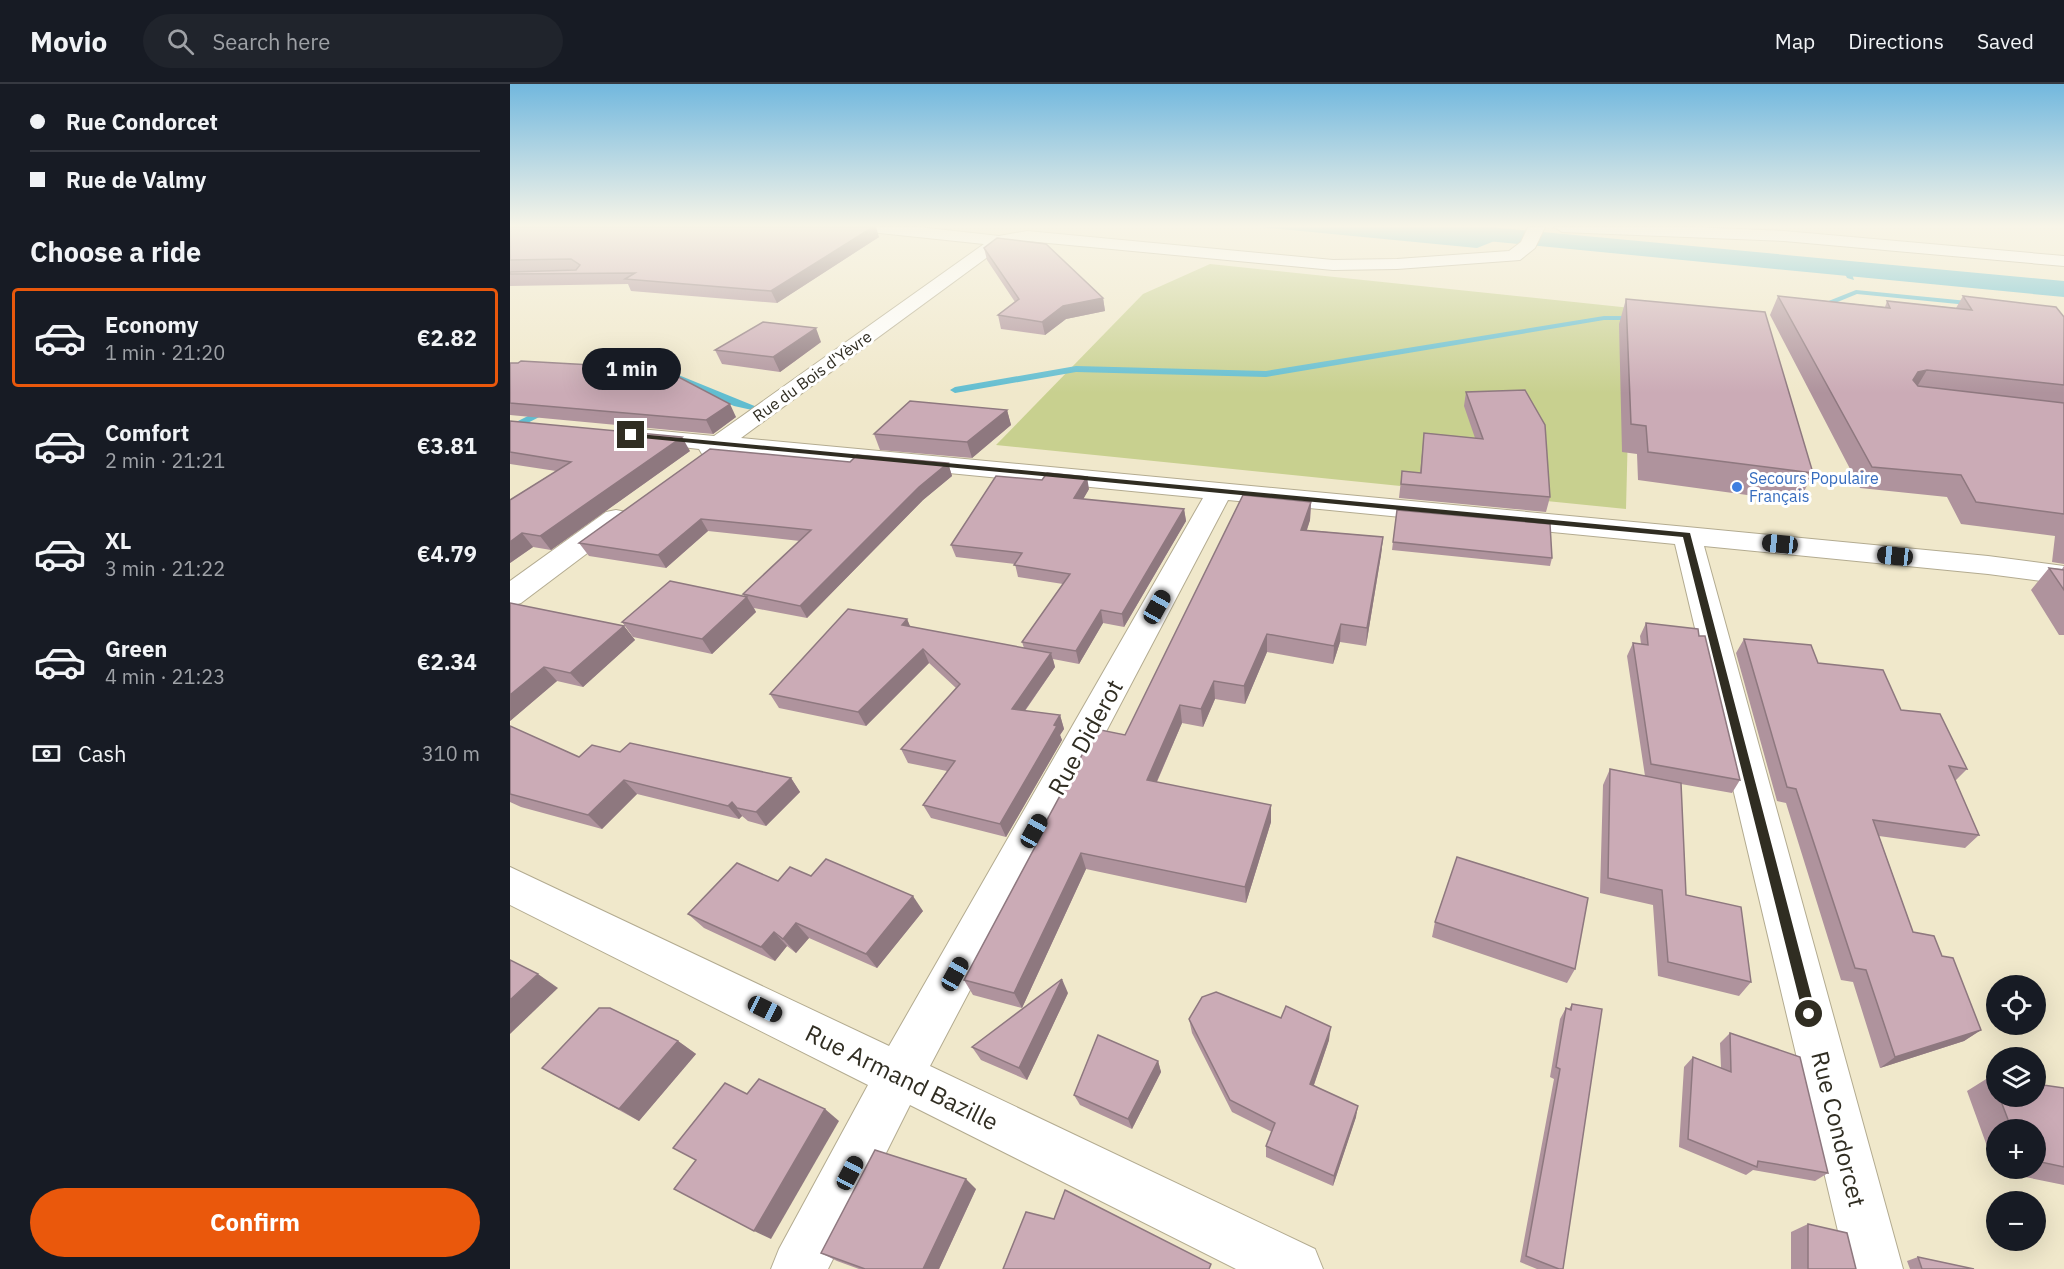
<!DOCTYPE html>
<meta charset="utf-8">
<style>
:root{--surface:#171b24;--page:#20242c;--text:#f1f3f6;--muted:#9ea1a6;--line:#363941;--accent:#ea580c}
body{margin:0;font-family:"IBM Plex Sans",sans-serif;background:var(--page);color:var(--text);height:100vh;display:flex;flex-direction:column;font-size:22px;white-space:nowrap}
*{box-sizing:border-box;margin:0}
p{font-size:20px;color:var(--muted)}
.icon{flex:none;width:33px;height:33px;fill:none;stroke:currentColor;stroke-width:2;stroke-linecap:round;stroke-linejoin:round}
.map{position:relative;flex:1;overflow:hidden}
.side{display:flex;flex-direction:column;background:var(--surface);width:510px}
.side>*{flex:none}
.top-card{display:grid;align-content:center;height:132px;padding:0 30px;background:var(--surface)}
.controls{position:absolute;left:1476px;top:891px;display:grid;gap:12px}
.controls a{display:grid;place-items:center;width:60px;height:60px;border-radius:50%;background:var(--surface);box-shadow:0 6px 24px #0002;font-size:30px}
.end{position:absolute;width:27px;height:27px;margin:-14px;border:8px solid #302d22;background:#fff;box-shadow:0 0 0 3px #fff}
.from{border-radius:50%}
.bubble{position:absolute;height:42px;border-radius:21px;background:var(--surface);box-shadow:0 6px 24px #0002;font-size:20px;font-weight:700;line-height:42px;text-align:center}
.car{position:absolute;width:18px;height:36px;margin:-18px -9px;border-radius:8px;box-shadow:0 0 4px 2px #0007;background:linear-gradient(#222 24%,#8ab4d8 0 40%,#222 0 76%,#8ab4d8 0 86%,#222 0)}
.top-card b{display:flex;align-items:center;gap:21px;height:57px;font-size:22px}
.top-card b+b{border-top:2px solid var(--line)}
.top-card i{width:15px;height:15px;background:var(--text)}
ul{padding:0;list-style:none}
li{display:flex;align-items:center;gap:18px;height:99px;margin:0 12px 9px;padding:0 18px;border:3px solid transparent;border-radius:6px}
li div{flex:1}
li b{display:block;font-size:22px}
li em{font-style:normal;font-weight:700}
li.on{border-color:var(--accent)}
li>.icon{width:54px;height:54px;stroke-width:1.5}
h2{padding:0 30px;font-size:27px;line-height:72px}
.pay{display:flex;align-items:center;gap:15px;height:66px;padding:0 30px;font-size:22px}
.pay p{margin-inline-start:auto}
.action{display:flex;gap:12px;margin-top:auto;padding:12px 30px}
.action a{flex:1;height:69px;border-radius:36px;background:var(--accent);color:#fff;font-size:24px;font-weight:700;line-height:69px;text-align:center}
header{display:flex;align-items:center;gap:36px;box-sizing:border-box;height:84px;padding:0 30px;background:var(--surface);border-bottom:2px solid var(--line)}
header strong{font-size:28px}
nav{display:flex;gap:33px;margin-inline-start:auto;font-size:21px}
.search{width:420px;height:54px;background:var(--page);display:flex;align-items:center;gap:15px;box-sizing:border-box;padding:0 21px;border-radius:33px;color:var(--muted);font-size:22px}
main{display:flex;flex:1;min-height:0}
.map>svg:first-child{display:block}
</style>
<header>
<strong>Movio</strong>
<div class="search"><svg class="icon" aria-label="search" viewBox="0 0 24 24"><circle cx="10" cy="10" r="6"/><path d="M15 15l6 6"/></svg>Search here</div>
<nav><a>Map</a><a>Directions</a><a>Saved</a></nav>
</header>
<main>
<section class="side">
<div class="top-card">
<b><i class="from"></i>Rue Condorcet</b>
<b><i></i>Rue de Valmy</b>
</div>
<h2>Choose a ride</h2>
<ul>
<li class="on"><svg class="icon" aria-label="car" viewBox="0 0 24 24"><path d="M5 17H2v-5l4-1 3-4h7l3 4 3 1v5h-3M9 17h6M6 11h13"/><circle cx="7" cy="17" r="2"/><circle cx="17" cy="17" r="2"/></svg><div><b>Economy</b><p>1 min · 21:20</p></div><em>€2.82</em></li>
<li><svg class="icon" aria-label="car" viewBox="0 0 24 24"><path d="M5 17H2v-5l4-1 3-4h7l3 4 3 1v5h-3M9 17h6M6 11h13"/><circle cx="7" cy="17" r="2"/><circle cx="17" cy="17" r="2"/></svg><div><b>Comfort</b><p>2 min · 21:21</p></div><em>€3.81</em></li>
<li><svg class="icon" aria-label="car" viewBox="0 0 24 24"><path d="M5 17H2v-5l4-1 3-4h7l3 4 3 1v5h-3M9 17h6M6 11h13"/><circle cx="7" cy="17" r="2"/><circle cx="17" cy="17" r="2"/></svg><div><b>XL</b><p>3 min · 21:22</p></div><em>€4.79</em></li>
<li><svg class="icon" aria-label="car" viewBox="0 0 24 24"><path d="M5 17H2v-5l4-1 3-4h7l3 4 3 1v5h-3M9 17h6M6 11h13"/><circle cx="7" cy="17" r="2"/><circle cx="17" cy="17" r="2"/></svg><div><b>Green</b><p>4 min · 21:23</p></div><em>€2.34</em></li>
</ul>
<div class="pay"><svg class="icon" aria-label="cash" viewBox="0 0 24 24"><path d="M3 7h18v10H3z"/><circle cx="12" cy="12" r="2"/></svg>Cash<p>310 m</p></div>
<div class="action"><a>Confirm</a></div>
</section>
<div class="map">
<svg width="1554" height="1185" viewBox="0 0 1554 1185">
<rect width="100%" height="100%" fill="#f0e8cb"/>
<polygon fill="#c8d08f" points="700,180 1121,224 1116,425 486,361 633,210"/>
<polygon fill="#61bdd0" points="750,143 985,143 1012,153 992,154 967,164"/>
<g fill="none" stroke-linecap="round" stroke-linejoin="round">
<g fill="#61bdd0" fill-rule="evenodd">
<polygon points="1336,182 1340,184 1344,196 1337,194 1332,184"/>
<polygon points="1346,206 1468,218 1472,220 1468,222 1347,210 1308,226 1301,224"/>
<polygon points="1094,232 1129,232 1133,234 1129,236 1094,236 756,293 566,288 445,309 440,306 445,303 566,282 756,287"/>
<polygon points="166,290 247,323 242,326 224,322 163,295 163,291"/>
<polygon points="38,322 43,325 41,327 0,348 0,341"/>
</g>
<polygon fill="#61bdd0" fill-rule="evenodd" points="894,143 979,143 1554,197 1554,213 905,150 897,148"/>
<defs>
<g id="street">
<polygon points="352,143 409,143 489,152 517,147 823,176 887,175 999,167 1011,158 1018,143 1035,143 1025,164 1010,176 887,185 823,186 517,157 494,161 231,354 1177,443 1478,472 1554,482 1554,500 1478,490 1194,462 1393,1185 1337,1185 1165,460 718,416 420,982 805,1165 813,1185 726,1185 400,1021 318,1185 261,1185 269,1165 358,1001 0,821 0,783 379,962 693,414 214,367 201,372 192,370 189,365 122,357 118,352 122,347 130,345 204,352 474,160 360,148"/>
<polygon points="1044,143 1182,143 1274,147 1554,172 1554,182 1274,157 1052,148"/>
<polygon points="106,426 116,428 120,434 116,440 11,519 0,522 0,497 96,428"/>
</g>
</defs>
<use href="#street" stroke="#b3ab90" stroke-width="2"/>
<use href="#street" fill="#fff" fill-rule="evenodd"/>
</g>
<g fill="#af939d" fill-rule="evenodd">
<polygon points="0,143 369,153 267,219 121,207 118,200 0,202 0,188 41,187 0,188"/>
<polygon points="474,164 593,214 595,227 556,235 535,251 491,245 488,231 505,218 477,176"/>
<polygon points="1268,212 1375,223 1377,217 1446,224 1453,212 1554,233 1554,480 1542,478 1545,452 1451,440 1437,413 1350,404 1260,231"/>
<polygon points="1116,215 1303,389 1289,418 1128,396 1127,370 1112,368 1109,240"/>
<polygon points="311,258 270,288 212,280 205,266"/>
<polygon points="0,279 226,333 203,350 0,331"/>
<polygon points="956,308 1040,413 1036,428 889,414 892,387 910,389 914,349 965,354 954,322"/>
<polygon points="497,326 501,341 462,374 370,366 364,350"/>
<polygon points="0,337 180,367 41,466 23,463 0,479 0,416 46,387 0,380"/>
<polygon points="340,378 438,379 442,392 413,416 297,534 244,524 246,528 202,570 123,553 112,538 234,512 233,510 290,457 198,447 156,484 79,472 69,459"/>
<polygon points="579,405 573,415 674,425 676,437 614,543 593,539 569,580 543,575 545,583 515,627 550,631 554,645 550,651 552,656 496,753 421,734 413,721 437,687 398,679 391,665 446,604 419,579 356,642 269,624 260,610 397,535 400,543 514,564 512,558 553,500 508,493 505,480 446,473 441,461"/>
<polygon points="801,418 800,436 797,446 873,453 871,471 856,562 830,558 823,580 757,568 735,620 705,615 693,643 672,639 647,698 761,738 736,819 576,785 512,924 463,911 454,896 532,750 531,747 615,651"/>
<polygon points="887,426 1042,474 1040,482 882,466"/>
<polygon points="1554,482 1554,551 1549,551 1521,506 1539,484 1552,485"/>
<polygon points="0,519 114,542 125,556 73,603 47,597 0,637"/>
<polygon points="1136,539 1189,552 1230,696 1222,709 1171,700 1176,811 1241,898 1229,912 1148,892 1143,821 1090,809 1093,701 1100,685 1135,692 1117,572 1123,559 1131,560 1130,552"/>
<polygon points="1234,555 1308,579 1391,626 1457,685 1445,697 1469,751 1455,764 1369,752 1403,848 1432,872 1471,946 1454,957 1370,984 1343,898 1331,896 1276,719 1267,717 1226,569"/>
<polygon points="0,642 69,673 110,668 281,694 290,708 256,742 238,737 232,732 229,735 127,710 92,745 11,723 0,718"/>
<polygon points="301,792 413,827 367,884 299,854 286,869 277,862 265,877 194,844 178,830 268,797"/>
<polygon points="925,838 1065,885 1057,899 922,853"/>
<polygon points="558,909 517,996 471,976 462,963"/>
<polygon points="1062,920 1053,1185 1027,1185 1010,1178 1044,995 1040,993 1050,935 1056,924 1059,925"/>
<polygon points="771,934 819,956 804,1001 846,1033 823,1102 756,1073 756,1062 762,1048 722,1028 682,949 679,935"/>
<polygon points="1220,949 1318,1089 1305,1097 1243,1086 1236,1091 1169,1063 1174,983 1183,973 1211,984 1210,959"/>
<polygon points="168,957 186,970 129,1037 32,984"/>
<polygon points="648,977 651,988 622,1045 570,1021 564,1011"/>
<path d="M1481,992l5,1v19h40l28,-8v97l-68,-14 -29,-80zM1486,1046h40v38h-40z"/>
<polygon points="466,1105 429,1185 349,1185 327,1177 311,1169"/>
<polygon points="1298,1140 1346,1185 1281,1185 1281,1148"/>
<polygon points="1408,1173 1464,1185 1400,1185 1397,1177"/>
</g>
<g fill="#8e787f">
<polygon points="363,143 366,143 369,153 267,219 261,207"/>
<polygon points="593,214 595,227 556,235 535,251 532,238 553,222"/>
<polygon points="306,244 311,258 270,288 263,273"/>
<polygon points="1417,286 1405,306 1396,308 1408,288"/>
<polygon points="220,320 226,333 203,350 196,336"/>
<polygon points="497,326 501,341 462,374 457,358"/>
<polygon points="172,353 180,367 41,466 30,452"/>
<polygon points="438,379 442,392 413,416 297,534 290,522 409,403"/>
<polygon points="577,393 579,405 567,426 564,414"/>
<polygon points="801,418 800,436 791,463 791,446"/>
<polygon points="674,425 676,437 614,543 612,530"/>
<polygon points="191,435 198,447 156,484 148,471"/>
<polygon points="12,449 23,463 0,479 0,458"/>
<polygon points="873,453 871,471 856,562 857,544"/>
<polygon points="237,513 246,528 202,570 192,555"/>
<polygon points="591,526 593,539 569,580 566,567"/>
<polygon points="397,535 403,549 392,541"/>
<polygon points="831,540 830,558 823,580 824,562"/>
<polygon points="114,542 125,556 73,603 60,589"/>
<polygon points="757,550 757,568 735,620 734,602"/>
<polygon points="413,565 419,579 356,642 348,628"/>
<polygon points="541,569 545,583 506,639 502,625"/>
<polygon points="34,583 47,597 0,637 0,611"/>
<polygon points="704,597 705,615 693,643 691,625"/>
<polygon points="670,621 672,639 640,713 637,696"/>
<polygon points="550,631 554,645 550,651 552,656 496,753 490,740"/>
<polygon points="281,694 290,708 256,742 246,728"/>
<polygon points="114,696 127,710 92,745 78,731"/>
<polygon points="222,718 232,732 229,735 218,722"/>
<polygon points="761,721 761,738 736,819 735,803"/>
<polygon points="571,769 576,785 512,924 504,909"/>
<polygon points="403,812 413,827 367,884 356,870"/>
<polygon points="286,839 299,854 286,869 273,855"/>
<polygon points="264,848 277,862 265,877 251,863"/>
<polygon points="28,890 48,904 0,950 0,916"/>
<polygon points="552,895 558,909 517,996 509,984"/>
<polygon points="821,943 819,956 800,1012 800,1000"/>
<polygon points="1471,946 1454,957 1370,984 1385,973"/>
<polygon points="168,957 186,970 129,1037 109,1025"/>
<polygon points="648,977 651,988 622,1045 618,1035"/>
<polygon points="848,1022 846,1033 823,1102 824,1092"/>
<polygon points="315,1025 329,1037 261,1155 244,1147"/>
<polygon points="456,1095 466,1105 429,1185 413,1185"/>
</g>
<g fill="#cbabb6" stroke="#8e787f" stroke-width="1.5">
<polygon points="0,143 363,143 261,207 115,195 125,189 0,190 0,188 66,186 70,181 61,175 0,176"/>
<polygon points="487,154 536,160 593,214 553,222 532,238 488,231 509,215 474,164"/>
<polygon points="1268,212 1380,224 1377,217 1462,226 1453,212 1546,223 1554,233 1554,301 1417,286 1408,288 1403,296 1408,302 1554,319 1554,430 1466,418 1451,391 1362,383"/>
<polygon points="1116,215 1255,228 1303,389 1138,368 1136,342 1121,340"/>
<polygon points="253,238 306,244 263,273 205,266"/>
<polygon points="11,277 118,283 159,288 220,320 196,336 0,319 0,279 8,279"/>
<polygon points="1015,306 1035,341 1040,413 891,400 892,387 911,389 914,349 973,355 956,308"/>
<polygon points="400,317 497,326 457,358 364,350"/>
<polygon points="0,337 172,353 30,452 12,449 0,458 0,416 61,378 0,368"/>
<polygon points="200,365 340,378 347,371 438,379 409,403 290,522 233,510 301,446 191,435 148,471 69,459"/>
<polygon points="537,389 577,393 564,414 674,425 612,530 591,526 566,567 512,558 560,490 504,481 512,469 441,461 486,392 532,396"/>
<polygon points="733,411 801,418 791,446 873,453 857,544 831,540 824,562 757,550 734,602 704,597 691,625 670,621 637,696 761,721 735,803 571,769 504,909 454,896 533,748 531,747 586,645 615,651"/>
<polygon points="887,426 1040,440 1042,474 883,458"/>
<polygon points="1539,484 1554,486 1554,506"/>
<polygon points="160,497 237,513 192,555 112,538"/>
<polygon points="0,519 114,542 60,589 34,583 0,611"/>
<polygon points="338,525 397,535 392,541 541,569 502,625 550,631 544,641 547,642 490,740 413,721 445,677 391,665 450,600 413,565 348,628 260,610"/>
<polygon points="1136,539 1188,545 1189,552 1195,552 1230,696 1141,680 1123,559 1138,561"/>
<polygon points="1234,555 1301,561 1308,579 1373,586 1391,626 1430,630 1457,685 1439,682 1469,751 1363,736 1403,848 1424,852 1432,872 1443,874 1471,946 1385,973 1356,886 1345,884 1286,705 1277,703"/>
<polygon points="0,642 69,673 82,661 110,668 120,659 281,694 246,728 227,724 222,718 218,722 114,696 78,731 0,710"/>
<polygon points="1100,685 1171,699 1176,811 1231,823 1241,898 1158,878 1152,806 1098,794"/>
<polygon points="947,773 1078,814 1065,885 925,838"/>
<polygon points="316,775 403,812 356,870 286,839 273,855 264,848 251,863 178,830 227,779 268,797 280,783 301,792"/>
<polygon points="0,876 28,890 0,916"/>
<polygon points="552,895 509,984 462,963"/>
<polygon points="706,908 771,934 776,922 821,943 800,1000 848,1022 824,1092 756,1062 765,1039 720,1016 679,935 692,913"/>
<polygon points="1062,920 1092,925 1053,1185 1049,1185 1016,1172 1050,985 1046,983 1056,924 1061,926"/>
<polygon points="89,924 100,924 168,957 109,1025 32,984"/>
<polygon points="1220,949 1290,973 1318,1089 1248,1077 1247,1083 1178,1055 1183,973 1221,988"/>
<polygon points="588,951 648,977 618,1035 564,1011"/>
<polygon points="1481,992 1486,993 1486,1005"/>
<polygon points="249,995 315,1025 244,1147 164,1105 186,1076 163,1064 215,999 237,1010"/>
<polygon points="1526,1000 1554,1004 1554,1083 1526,1077 1526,1046 1502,1046 1489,1012 1526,1012"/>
<polygon points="365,1066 456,1095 413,1185 355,1185 311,1169"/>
<polygon points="555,1106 701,1180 699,1185 493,1185 516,1128 544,1135"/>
<polygon points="1298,1140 1337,1149 1346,1185 1298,1185"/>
<polygon points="1408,1173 1464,1185 1412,1185"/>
</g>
<linearGradient id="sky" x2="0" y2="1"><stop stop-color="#72b8de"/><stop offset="0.46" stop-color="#f8f5e8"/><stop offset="1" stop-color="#f8f5e8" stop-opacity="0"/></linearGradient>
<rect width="1554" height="309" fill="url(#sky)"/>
<polygon fill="#302d22" points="118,349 1180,449 1306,930 1304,934 1299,936 1295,934 1293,930 1173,453 121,353"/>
<circle fill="#3f7fe0" stroke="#fff" stroke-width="2" cx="1227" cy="403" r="6"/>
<g text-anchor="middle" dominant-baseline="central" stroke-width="6" stroke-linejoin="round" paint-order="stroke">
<g font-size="16" fill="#302d22" stroke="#fff">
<text transform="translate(302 292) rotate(-36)">Rue du Bois d'Yèvre</text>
</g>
<g font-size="16" fill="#366cbe" stroke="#fff" text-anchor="start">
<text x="1239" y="394">Secours Populaire<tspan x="1239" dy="18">Français</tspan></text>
</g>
<g font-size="24" fill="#302d22" stroke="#fff">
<text transform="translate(575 653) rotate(-61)">Rue Diderot</text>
<text transform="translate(392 993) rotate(26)">Rue Armand Bazille</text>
<text transform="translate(1329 1045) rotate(76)">Rue Condorcet</text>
</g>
</g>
</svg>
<div class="controls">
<a><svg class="icon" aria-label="locate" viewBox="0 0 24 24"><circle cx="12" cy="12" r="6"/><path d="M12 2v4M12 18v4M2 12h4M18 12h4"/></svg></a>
<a><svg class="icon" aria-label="layers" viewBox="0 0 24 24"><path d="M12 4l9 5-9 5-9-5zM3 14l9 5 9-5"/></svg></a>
<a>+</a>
<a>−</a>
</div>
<i class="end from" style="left:1299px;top:930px"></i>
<i class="end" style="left:121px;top:351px"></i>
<div class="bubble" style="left:72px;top:264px;width:99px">1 min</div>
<i class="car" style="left:1270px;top:460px;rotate:276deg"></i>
<i class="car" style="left:1385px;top:472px;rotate:276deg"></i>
<i class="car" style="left:647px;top:523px;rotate:29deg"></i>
<i class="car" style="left:524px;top:747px;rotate:29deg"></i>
<i class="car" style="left:445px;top:890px;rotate:29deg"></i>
<i class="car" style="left:255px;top:925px;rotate:116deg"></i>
<i class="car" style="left:340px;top:1089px;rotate:28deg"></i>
</div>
</main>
